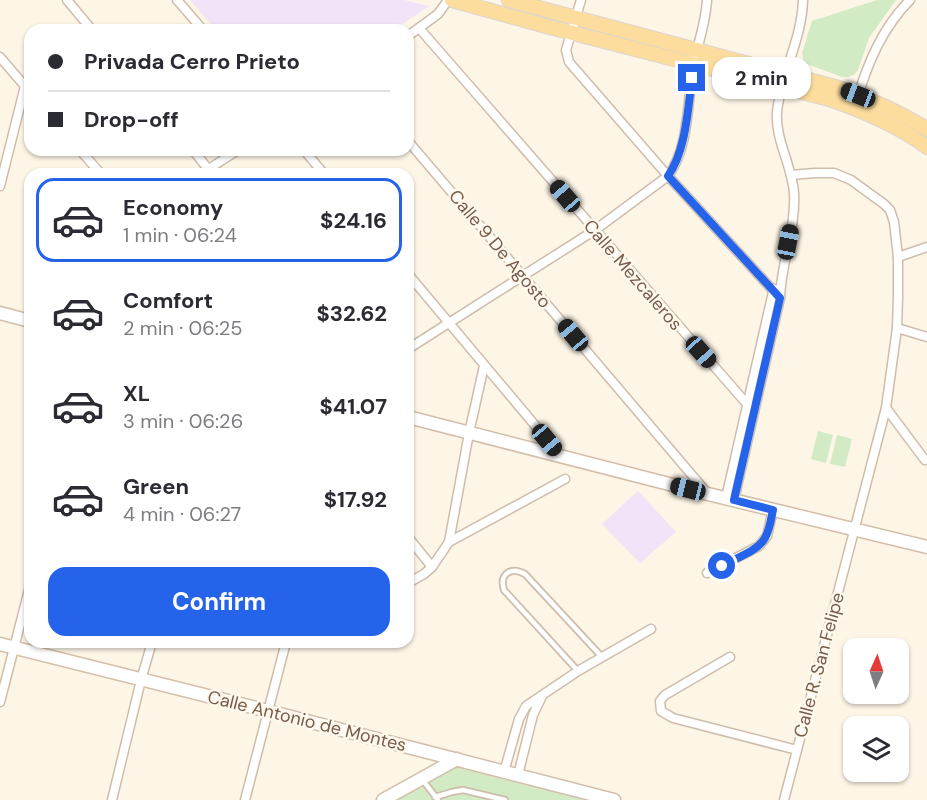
<!DOCTYPE html>
<meta charset="utf-8">
<style>
:root{--surface:#fff;--page:#f7f7f7;--text:#2b2b33;--muted:#7c7c81;--line:#e1e1e2;--accent:#2563eb}
body{margin:0;font-family:"DM Sans",sans-serif;background:var(--page);color:var(--text);height:100vh;display:flex;flex-direction:column;font-size:22px;white-space:nowrap}
*{box-sizing:border-box;margin:0}
p{font-size:20px;color:var(--muted)}
.icon{flex:none;width:33px;height:33px;fill:none;stroke:currentColor;stroke-width:2;stroke-linecap:round;stroke-linejoin:round}
.map{position:relative;flex:1;overflow:hidden}
.side{position:absolute;left:24px;top:168px;width:390px;height:480px;display:flex;flex-direction:column;background:var(--surface);border-radius:18px;box-shadow:0 2px 4px #0004}
.side>*{flex:none}
.guide{position:absolute;left:24px;top:24px;width:390px;height:132px;border-radius:18px;box-shadow:0 2px 4px #0004;display:grid;align-content:center;height:132px;padding:0 24px;background:var(--surface)}
.needle{width:39px;rotate:3deg}
.buttons{position:absolute;left:843px;top:638px;display:grid;gap:12px}
.buttons a{display:grid;place-items:center;width:66px;height:66px;border-radius:12px;background:var(--surface);box-shadow:0 2px 4px #0004;font-size:30px}
.end{position:absolute;width:27px;height:27px;margin:-14px;border:8px solid #2563eb;background:#fff;box-shadow:0 0 0 3px #fff}
.from{border-radius:50%}
.bubble{position:absolute;height:42px;border-radius:18px;background:var(--surface);box-shadow:0 2px 4px #0004;font-size:20px;font-weight:700;line-height:42px;text-align:center}
.car{position:absolute;width:18px;height:36px;margin:-18px -9px;border-radius:8px;box-shadow:0 0 4px 2px #0007;background:linear-gradient(#222 24%,#8ab4d8 0 40%,#222 0 76%,#8ab4d8 0 86%,#222 0)}
.guide b{display:flex;align-items:center;gap:21px;height:57px;font-size:22px}
.guide b+b{border-top:2px solid var(--line)}
.guide i{width:15px;height:15px;background:var(--text)}
ul{padding:10px 0 0;list-style:none}
li{display:flex;align-items:center;gap:18px;height:84px;margin:0 12px 9px;padding:0 12px;border:3px solid transparent;border-radius:18px}
li div{flex:1}
li b{display:block;font-size:22px}
li em{font-style:normal;font-weight:700}
li.on{border-color:var(--accent)}
li>.icon{width:54px;height:54px;stroke-width:1.5}
.button{display:flex;gap:12px;margin-top:auto;padding:12px 24px}
.button a{flex:1;height:69px;border-radius:18px;background:var(--accent);color:#fff;font-size:24px;font-weight:700;line-height:69px;text-align:center}
.map>svg:first-child{display:block}
</style>
<div class="map">
<svg width="927" height="800" viewBox="0 0 927 800">
<rect width="100%" height="100%" fill="#fdf5e6"/>
<g fill="#f2e3f9">
<polygon points="190,0 404,0 429,6 394,30 216,30"/>
<polygon points="638,491 676,532 640,563 602,524"/>
</g>
<g fill="#d2ebc4">
<polygon points="877,0 896,0 869,38 858,70 854,75 848,77 842,77 804,63 802,53 812,21"/>
<polygon points="818,431 833,435 826,463 811,459"/>
<polygon points="837,435 852,439 845,467 830,464"/>
<polygon points="453,762 600,800 384,800"/>
</g>
<g fill="none" stroke-linecap="round" stroke-linejoin="round">
<defs>
<g id="lane">
<path d="M578,671l-74,-81c-5,-16 7,-24 21,-16l77,83"/>
<polyline points="422,779 438,800"/>
<polyline points="435,797 452,792 463,790 505,800"/>
</g>
<g id="street">
<polyline points="67,0 92,30"/>
<polyline points="177,0 203,30"/>
<polyline points="581,0 566,50 569,62 668,176 780,298"/>
<polyline points="419,28 754,412"/>
<polyline points="408,36 438,14 448,0"/>
<polyline points="0,57 30,92"/>
<path d="M857,99c11,-37 26,-72 53,-99"/>
<polyline points="408,141 708,494"/>
<polyline points="80,150 101,174"/>
<polyline points="193,150 212,174"/>
<polyline points="304,150 324,174"/>
<polyline points="201,174 238,150"/>
<polyline points="0,186 25,86"/>
<polyline points="898,257 927,247"/>
<polyline points="408,274 560,455"/>
<polyline points="897,328 927,337"/>
<path d="M408,349l187,-119 73,-54c22,-29 19,-78 26,-112 4,-21 12,-43 13,-64"/>
<polyline points="886,408 925,460"/>
<polyline points="726,498 773,292 775,289"/>
<path d="M734,500l46,-202c1,-35 16,-69 14,-105 -2,-28 -19,-53 -17,-81 4,-38 25,-73 26,-112"/>
<polyline points="408,537 432,567"/>
<polyline points="449,542 469,433 484,366"/>
<polyline points="707,573 759,546 767,536 773,510"/>
<polyline points="408,583 424,574 432,567 449,542 565,479"/>
<polyline points="730,657 665,695 660,701 661,711 673,718 797,750"/>
<polyline points="0,702 30,586"/>
<polyline points="504,772 519,719 526,706 578,671 651,629"/>
<polyline points="518,775 533,715 542,696"/>
<polyline points="112,800 141,680 152,642"/>
<polyline points="245,800 286,642"/>
<polyline points="784,800 886,408 897,328 898,296 898,257 894,222 890,210 884,204 851,180 834,173 815,173 791,175"/>
</g>
<g id="secondary">
<polyline points="0,313 30,321"/>
<polyline points="408,417 708,494 927,547"/>
<polyline points="0,644 268,711 614,800"/>
<polyline points="383,800 457,759"/>
</g>
<g id="primary">
<path d="M452,0l90,25 287,74c35,12 68,26 98,48"/>
<path d="M509,0l330,88c31,11 60,24 88,41"/>
</g>
</defs>
<use href="#lane" stroke="#cfbdac" stroke-width="8"/>
<use href="#street" stroke="#cfbdac" stroke-width="11"/>
<use href="#secondary" stroke="#d2bea9" stroke-width="15"/>
<use href="#primary" stroke="#dbd5d0" stroke-width="16"/>
<use href="#lane" stroke="#fff" stroke-width="4.5"/>
<use href="#street" stroke="#fff" stroke-width="8"/>
<use href="#secondary" stroke="#fff" stroke-width="12"/>
<use href="#primary" stroke="#fcdd9e" stroke-width="14"/>
</g>
<g fill="none" stroke-linecap="round" stroke-linejoin="round">
<path stroke="#2563eb" stroke-width="8" d="M692,78c-4,30 -6,73 -24,98l112,122 -46,202 39,10c-2,9 -3,19 -8,28 -8,14 -30,20 -43,28"/>
</g>
<g text-anchor="middle" dominant-baseline="central" stroke-width="5" stroke-linejoin="round" paint-order="stroke">
<g font-size="18" fill="#765c4a" stroke="#fff9ed">
<text transform="translate(500 249) rotate(50)">Calle 9 De Agosto</text>
<text transform="translate(633 275) rotate(49)">Calle Mezcaleros</text>
<text transform="translate(819 665) rotate(-75)">Calle R. San Felipe</text>
<text transform="translate(307 721) rotate(14)">Calle Antonio de Montes</text>
</g>
</g>
</svg>
<div class="buttons">
<a><svg class="needle" viewBox="-14 -14 28 28"><path d="M0-13l5 13h-10z" fill="#e53935"/><path d="M0 13l5-13h-10z" fill="#7c7c81"/></svg></a>
<a><svg class="icon" aria-label="layers" viewBox="0 0 24 24"><path d="M12 4l9 5-9 5-9-5zM3 14l9 5 9-5"/></svg></a>
</div>
<i class="end from" style="left:722px;top:566px"></i>
<i class="end" style="left:692px;top:78px"></i>
<div class="bubble" style="left:712px;top:57px;width:99px">2 min</div>
<i class="car" style="left:858px;top:95px;rotate:291deg"></i>
<i class="car" style="left:565px;top:196px;rotate:319deg"></i>
<i class="car" style="left:788px;top:242px;rotate:11deg"></i>
<i class="car" style="left:573px;top:335px;rotate:320deg"></i>
<i class="car" style="left:701px;top:352px;rotate:138deg"></i>
<i class="car" style="left:547px;top:440px;rotate:140deg"></i>
<i class="car" style="left:688px;top:489px;rotate:284deg"></i>
<div class="guide">
<b><i class="from"></i>Privada Cerro Prieto</b>
<b><i></i>Drop-off</b>
</div>
<section class="side">
<ul>
<li class="on"><svg class="icon" aria-label="car" viewBox="0 0 24 24"><path d="M5 17H2v-5l4-1 3-4h7l3 4 3 1v5h-3M9 17h6M6 11h13"/><circle cx="7" cy="17" r="2"/><circle cx="17" cy="17" r="2"/></svg><div><b>Economy</b><p>1 min · 06:24</p></div><em>$24.16</em></li>
<li><svg class="icon" aria-label="car" viewBox="0 0 24 24"><path d="M5 17H2v-5l4-1 3-4h7l3 4 3 1v5h-3M9 17h6M6 11h13"/><circle cx="7" cy="17" r="2"/><circle cx="17" cy="17" r="2"/></svg><div><b>Comfort</b><p>2 min · 06:25</p></div><em>$32.62</em></li>
<li><svg class="icon" aria-label="car" viewBox="0 0 24 24"><path d="M5 17H2v-5l4-1 3-4h7l3 4 3 1v5h-3M9 17h6M6 11h13"/><circle cx="7" cy="17" r="2"/><circle cx="17" cy="17" r="2"/></svg><div><b>XL</b><p>3 min · 06:26</p></div><em>$41.07</em></li>
<li><svg class="icon" aria-label="car" viewBox="0 0 24 24"><path d="M5 17H2v-5l4-1 3-4h7l3 4 3 1v5h-3M9 17h6M6 11h13"/><circle cx="7" cy="17" r="2"/><circle cx="17" cy="17" r="2"/></svg><div><b>Green</b><p>4 min · 06:27</p></div><em>$17.92</em></li>
</ul>
<div class="button"><a>Confirm</a></div>
</section>
</div>
